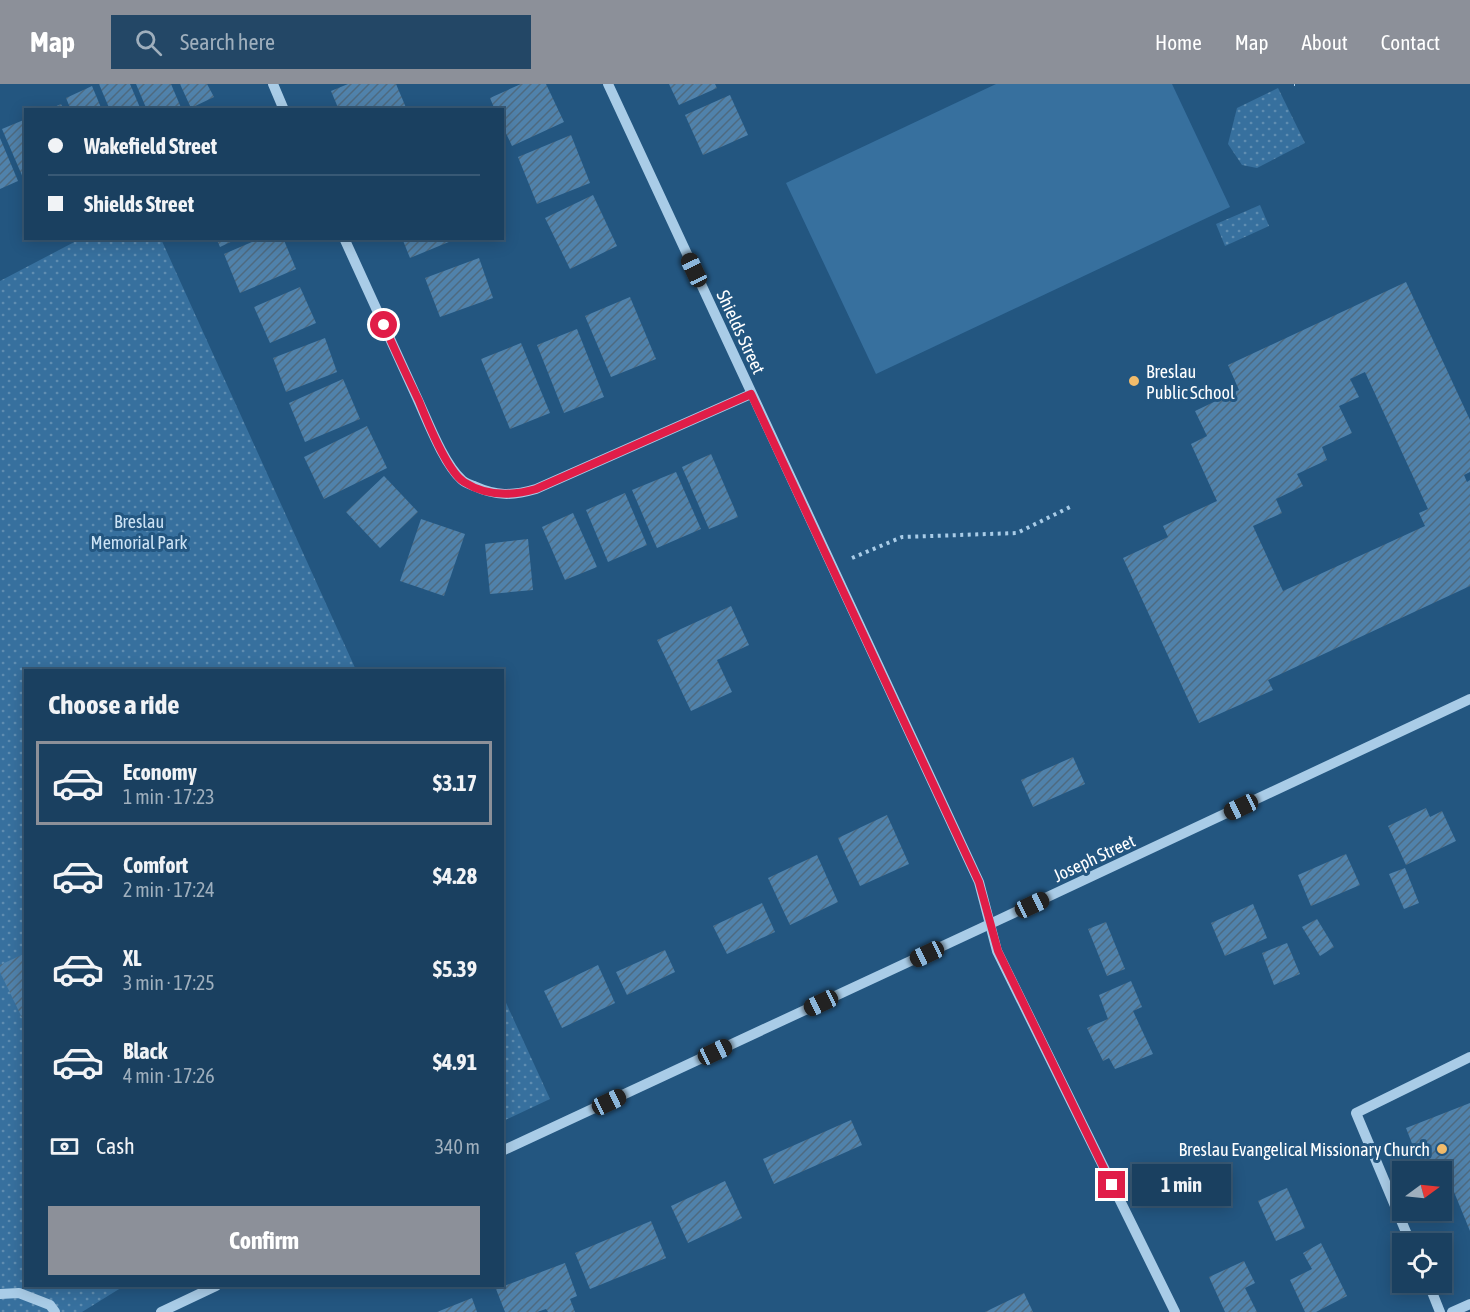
<!DOCTYPE html>
<meta charset="utf-8">
<style>
:root{--surface:#1a4060;--page:#234766;--text:#f1f3f6;--muted:#9fafbd;--line:#385975;--accent:#8c9099}
body{margin:0;font-family:"Asap Condensed",sans-serif;background:var(--page);color:var(--text);height:100vh;display:flex;flex-direction:column;font-size:22px;white-space:nowrap}
*{box-sizing:border-box;margin:0}
p{font-size:20px;color:var(--muted)}
.icon{flex:none;width:33px;height:33px;fill:none;stroke:currentColor;stroke-width:2;stroke-linecap:round;stroke-linejoin:round}
.map{position:relative;flex:1;overflow:hidden}
.side{position:absolute;left:24px;top:585px;width:480px;height:618px;display:flex;flex-direction:column;background:var(--surface);border-radius:0px;box-shadow:0 3px 15px #0003,0 0 0 2px var(--line)}
.side>*{flex:none}
.hud{position:absolute;left:24px;top:24px;width:480px;height:132px;border-radius:0px;box-shadow:0 3px 15px #0003,0 0 0 2px var(--line);display:grid;align-content:center;height:132px;padding:0 24px;background:var(--surface)}
.needle{width:39px;rotate:75deg}
.fabs{position:absolute;left:1392px;top:1077px;display:grid;gap:12px}
.fabs a{display:grid;place-items:center;width:60px;height:60px;border-radius:0px;background:var(--surface);box-shadow:0 3px 15px #0003,0 0 0 2px var(--line);font-size:30px}
.end{position:absolute;width:27px;height:27px;margin:-14px;border:8px solid #e11d48;background:#fff;box-shadow:0 0 0 3px #fff}
.from{border-radius:50%}
.bubble{position:absolute;height:42px;border-radius:0px;background:var(--surface);box-shadow:0 3px 15px #0003,0 0 0 2px var(--line);font-size:20px;font-weight:700;line-height:42px;text-align:center}
.car{position:absolute;width:18px;height:36px;margin:-18px -9px;border-radius:8px;box-shadow:0 0 4px 2px #0007;background:linear-gradient(#222 24%,#8ab4d8 0 40%,#222 0 76%,#8ab4d8 0 86%,#222 0)}
.hud b{display:flex;align-items:center;gap:21px;height:57px;font-size:22px}
.hud b+b{border-top:2px solid var(--line)}
.hud i{width:15px;height:15px;background:var(--text)}
ul{padding:0;list-style:none}
li{display:flex;align-items:center;gap:18px;height:84px;margin:0 12px 9px;padding:0 12px;border:3px solid transparent;border-radius:0px}
li div{flex:1}
li b{display:block;font-size:22px}
li em{font-style:normal;font-weight:700}
li.current{border-color:var(--accent)}
li>.icon{width:54px;height:54px;stroke-width:1.5}
h2{padding:0 24px;font-size:27px;line-height:72px}
.pay{display:flex;align-items:center;gap:15px;height:66px;padding:0 24px;font-size:22px}
.pay p{margin-inline-start:auto}
.primary-button{display:flex;gap:12px;margin-top:auto;padding:12px 24px}
.primary-button a{flex:1;height:69px;border-radius:0px;background:var(--accent);color:#fff;font-size:24px;font-weight:700;line-height:69px;text-align:center}
header{display:flex;align-items:center;gap:36px;box-sizing:border-box;height:84px;padding:0 30px;background:var(--accent);color:#fff}
header strong{font-size:28px}
nav{display:flex;gap:33px;margin-inline-start:auto;font-size:21px}
.search{width:420px;height:54px;background:var(--page);display:flex;align-items:center;gap:15px;box-sizing:border-box;padding:0 21px;border-radius:0px;color:var(--muted);font-size:22px}
.map>svg:first-child{display:block}
</style>
<header>
<strong>Map</strong>
<div class="search"><svg class="icon" aria-label="search" viewBox="0 0 24 24"><circle cx="10" cy="10" r="6"/><path d="M15 15l6 6"/></svg>Search here</div>
<nav><a>Home</a><a>Map</a><a>About</a><a>Contact</a></nav>
</header>
<div class="map">
<svg width="1470" height="1228" viewBox="0 0 1470 1228">
<defs>
<pattern id="park-dots" width="8" height="8" patternUnits="userSpaceOnUse" patternTransform="scale(1.5)"><rect width="8" height="8" fill="#37709e"/><path d="M2 2h.1M6 6h.1" fill="none" stroke="#5f8db1" stroke-width="1.8" stroke-linecap="round"/></pattern>
<pattern id="building-hatch" width="6" height="6" patternUnits="userSpaceOnUse" patternTransform="scale(1.5)"><rect width="6" height="6" fill="#5082ab"/><path d="M-1 1l2-2M0 6l6-6M5 7l2-2" fill="none" stroke="#4e6a80"/></pattern>
</defs>
<rect width="100%" height="100%" fill="#235680"/>
<polygon fill="#37709e" points="996,0 1172,0 1230,123 876,290 786,99"/>
<g fill="url(#park-dots)">
<polygon points="1278,4 1305,59 1257,84 1242,81 1228,60 1237,24"/>
<polygon points="1260,121 1269,142 1225,162 1216,140"/>
<polygon points="80,155 161,155 356,586 26,586 26,1202 124,1202 82,1228 0,1228 0,197"/>
<polygon points="502,910 550,1015 503,1037 502,1037"/>
</g>
<g fill="url(#building-hatch)" fill-rule="evenodd">
<polygon points="99,0 130,0 141,26 110,26"/>
<polygon points="136,0 171,0 182,26 147,26"/>
<polygon points="180,0 207,0 214,13 191,24"/>
<polygon points="348,0 396,0 407,26 339,26 331,7"/>
<polygon points="521,0 546,0 564,38 512,62 502,41 502,26 495,26 490,14"/>
<polygon points="669,0 715,0 717,4 679,21"/>
<polygon points="92,2 102,26 71,26 66,14"/>
<polygon points="730,11 748,51 703,71 685,31"/>
<polygon points="61,20 64,26 48,26"/>
<polygon points="26,35 26,95 24,96 2,45"/>
<polygon points="571,51 590,99 537,120 518,73"/>
<polygon points="0,54 18,97 0,105"/>
<polygon points="593,111 617,162 570,185 545,134"/>
<polygon points="216,154 239,154 220,163"/>
<polygon points="261,154 283,154 296,185 240,209 224,170"/>
<polygon points="402,154 456,154 456,155 410,174"/>
<polygon points="479,174 493,214 440,233 425,194"/>
<path d="M1406,198l64,138v52l-6,3 3,7 3,-2v106l-202,94 5,10 -74,33 -76,-165 45,-21 -5,-11 54,-25 -26,-57 16,-8 -12,-25 44,-21 -11,-25zM1365,288l63,137 -9,4 6,13 -142,65 -30,-65 29,-13 -6,-14 27,-13 -6,-12 30,-14 -5,-13 30,-14 -13,-27 20,-9 -9,-18z"/>
<polygon points="300,203 316,239 270,259 254,223"/>
<polygon points="630,213 656,275 611,293 585,232"/>
<polygon points="577,245 604,313 564,329 537,261"/>
<polygon points="325,254 337,288 286,308 273,274"/>
<polygon points="521,259 550,329 510,345 481,275"/>
<polygon points="343,295 360,335 305,358 289,319"/>
<polygon points="367,342 387,384 324,415 304,373"/>
<polygon points="711,370 738,433 709,445 682,383"/>
<polygon points="676,388 701,445 657,464 632,406"/>
<polygon points="384,392 418,428 380,464 346,428"/>
<polygon points="625,409 647,461 608,478 586,426"/>
<polygon points="573,429 597,483 565,496 542,443"/>
<polygon points="421,435 465,450 444,512 400,497"/>
<polygon points="528,455 533,506 490,510 485,460"/>
<polygon points="731,522 749,561 717,576 732,608 691,627 657,556"/>
<polygon points="1073,673 1085,700 1033,723 1021,696"/>
<polygon points="1426,724 1430,733 1442,727 1456,757 1406,781 1388,742"/>
<polygon points="887,731 909,780 860,802 838,754"/>
<polygon points="1346,770 1360,801 1311,822 1298,791"/>
<polygon points="817,771 838,818 790,841 768,794"/>
<polygon points="1405,784 1419,819 1404,825 1389,790"/>
<polygon points="762,819 775,848 727,870 713,842"/>
<polygon points="1253,820 1267,854 1225,872 1211,839"/>
<polygon points="1317,835 1334,863 1320,872 1302,843"/>
<polygon points="1106,838 1125,885 1107,892 1088,845"/>
<polygon points="1287,859 1300,890 1274,901 1262,869"/>
<polygon points="665,866 675,888 627,911 616,888"/>
<polygon points="26,869 26,942 0,888 0,881"/>
<polygon points="598,881 615,919 562,944 544,907"/>
<polygon points="1131,897 1142,923 1133,927 1153,970 1115,985 1109,974 1103,977 1087,944 1108,935 1099,911"/>
<polygon points="1470,1019 1470,1147 1445,1086 1440,1088 1423,1088 1406,1044"/>
<polygon points="851,1036 862,1061 774,1100 763,1075"/>
<polygon points="725,1097 742,1134 688,1159 671,1122"/>
<polygon points="1287,1104 1305,1144 1276,1157 1258,1117"/>
<polygon points="651,1137 666,1174 590,1205 575,1169"/>
<polygon points="1321,1159 1347,1212 1316,1228 1305,1228 1290,1196 1312,1185 1303,1169"/>
<polygon points="1244,1177 1255,1199 1245,1204 1257,1228 1225,1228 1209,1193"/>
<polygon points="565,1179 577,1212 570,1215 575,1228 548,1228 546,1225 537,1228 505,1228 496,1205"/>
<polygon points="1024,1209 1033,1228 985,1228"/>
<polygon points="472,1214 477,1228 437,1228"/>
</g>
<g fill="none" stroke-linecap="round" stroke-linejoin="round">
<g stroke="#a9cce7" stroke-width="4" stroke-dasharray="3 4.5" stroke-linecap="butt">
<polyline points="1294,0 1295,0"/>
<polyline points="852,474 902,453 1017,449 1070,423"/>
</g>
<g stroke="#a9cce7" stroke-width="10">
<polyline points="273,0 284,26"/>
<polyline points="608,0 979,798 997,867 1175,1228"/>
<path d="M344,154c25,54 49,108 74,162 10,22 26,64 44,80 3,3 7,4 12,6 22,10 38,10 62,3l215,-95"/>
<polyline points="502,1067 990,840 1470,615"/>
<polyline points="1411,1160 1356,1029 1470,973"/>
<polyline points="1428,1198 1440,1228"/>
<polyline points="0,1210 19,1209 50,1221 55,1228"/>
<polyline points="161,1228 216,1202"/>
<polyline points="1452,1228 1470,1220"/>
</g>
</g>
<g fill="none" stroke-linecap="round" stroke-linejoin="round">
<path stroke="#e11d48" stroke-width="8" d="M384,241c11,26 23,51 35,76 8,20 28,70 45,81 22,14 48,14 72,7l215,-95 228,488 19,69 114,234"/>
</g>
<g fill="#f2bc6b" stroke="#235680" stroke-width="2">
<circle cx="1134" cy="297" r="6"/>
<circle cx="1442" cy="1065" r="6"/>
</g>
<g text-anchor="middle" dominant-baseline="central" stroke-width="6" stroke-linejoin="round" paint-order="stroke">
<g font-size="18" fill="#fff" stroke="#235680">
<text transform="translate(741 248) rotate(65)">Shields Street</text>
<text transform="translate(1094 774) rotate(-25)">Joseph Street</text>
</g>
<g font-size="18" fill="#fff" stroke="#235680" text-anchor="start">
<text x="1146" y="287">Breslau<tspan x="1146" dy="21">Public School</tspan></text>
<text x="1430" y="1065" text-anchor="end">Breslau Evangelical Missionary Church</text>
</g>
<g font-size="18" fill="#cce3f5" stroke="#235680">
<text x="139" y="437">Breslau<tspan x="139" dy="21">Memorial Park</tspan></text>
</g>
</g>
</svg>
<div class="fabs">
<a><svg class="needle" viewBox="-14 -14 28 28"><path d="M0-13l5 13h-10z" fill="#e53935"/><path d="M0 13l5-13h-10z" fill="#9fafbd"/></svg></a>
<a><svg class="icon" aria-label="locate" viewBox="0 0 24 24"><circle cx="12" cy="12" r="6"/><path d="M12 2v4M12 18v4M2 12h4M18 12h4"/></svg></a>
</div>
<i class="end from" style="left:384px;top:241px"></i>
<i class="end" style="left:1112px;top:1101px"></i>
<div class="bubble" style="left:1132px;top:1080px;width:99px">1 min</div>
<i class="car" style="left:694px;top:186px;rotate:335deg"></i>
<i class="car" style="left:1241px;top:723px;rotate:245deg"></i>
<i class="car" style="left:1032px;top:821px;rotate:65deg"></i>
<i class="car" style="left:927px;top:870px;rotate:245deg"></i>
<i class="car" style="left:821px;top:919px;rotate:245deg"></i>
<i class="car" style="left:715px;top:968px;rotate:65deg"></i>
<i class="car" style="left:609px;top:1018px;rotate:65deg"></i>
<div class="hud">
<b><i class="from"></i>Wakefield Street</b>
<b><i></i>Shields Street</b>
</div>
<section class="side">
<h2>Choose a ride</h2>
<ul>
<li class="current"><svg class="icon" aria-label="car" viewBox="0 0 24 24"><path d="M5 17H2v-5l4-1 3-4h7l3 4 3 1v5h-3M9 17h6M6 11h13"/><circle cx="7" cy="17" r="2"/><circle cx="17" cy="17" r="2"/></svg><div><b>Economy</b><p>1 min · 17:23</p></div><em>$3.17</em></li>
<li><svg class="icon" aria-label="car" viewBox="0 0 24 24"><path d="M5 17H2v-5l4-1 3-4h7l3 4 3 1v5h-3M9 17h6M6 11h13"/><circle cx="7" cy="17" r="2"/><circle cx="17" cy="17" r="2"/></svg><div><b>Comfort</b><p>2 min · 17:24</p></div><em>$4.28</em></li>
<li><svg class="icon" aria-label="car" viewBox="0 0 24 24"><path d="M5 17H2v-5l4-1 3-4h7l3 4 3 1v5h-3M9 17h6M6 11h13"/><circle cx="7" cy="17" r="2"/><circle cx="17" cy="17" r="2"/></svg><div><b>XL</b><p>3 min · 17:25</p></div><em>$5.39</em></li>
<li><svg class="icon" aria-label="car" viewBox="0 0 24 24"><path d="M5 17H2v-5l4-1 3-4h7l3 4 3 1v5h-3M9 17h6M6 11h13"/><circle cx="7" cy="17" r="2"/><circle cx="17" cy="17" r="2"/></svg><div><b>Black</b><p>4 min · 17:26</p></div><em>$4.91</em></li>
</ul>
<div class="pay"><svg class="icon" aria-label="cash" viewBox="0 0 24 24"><path d="M3 7h18v10H3z"/><circle cx="12" cy="12" r="2"/></svg>Cash<p>340 m</p></div>
<div class="primary-button"><a>Confirm</a></div>
</section>
</div>
